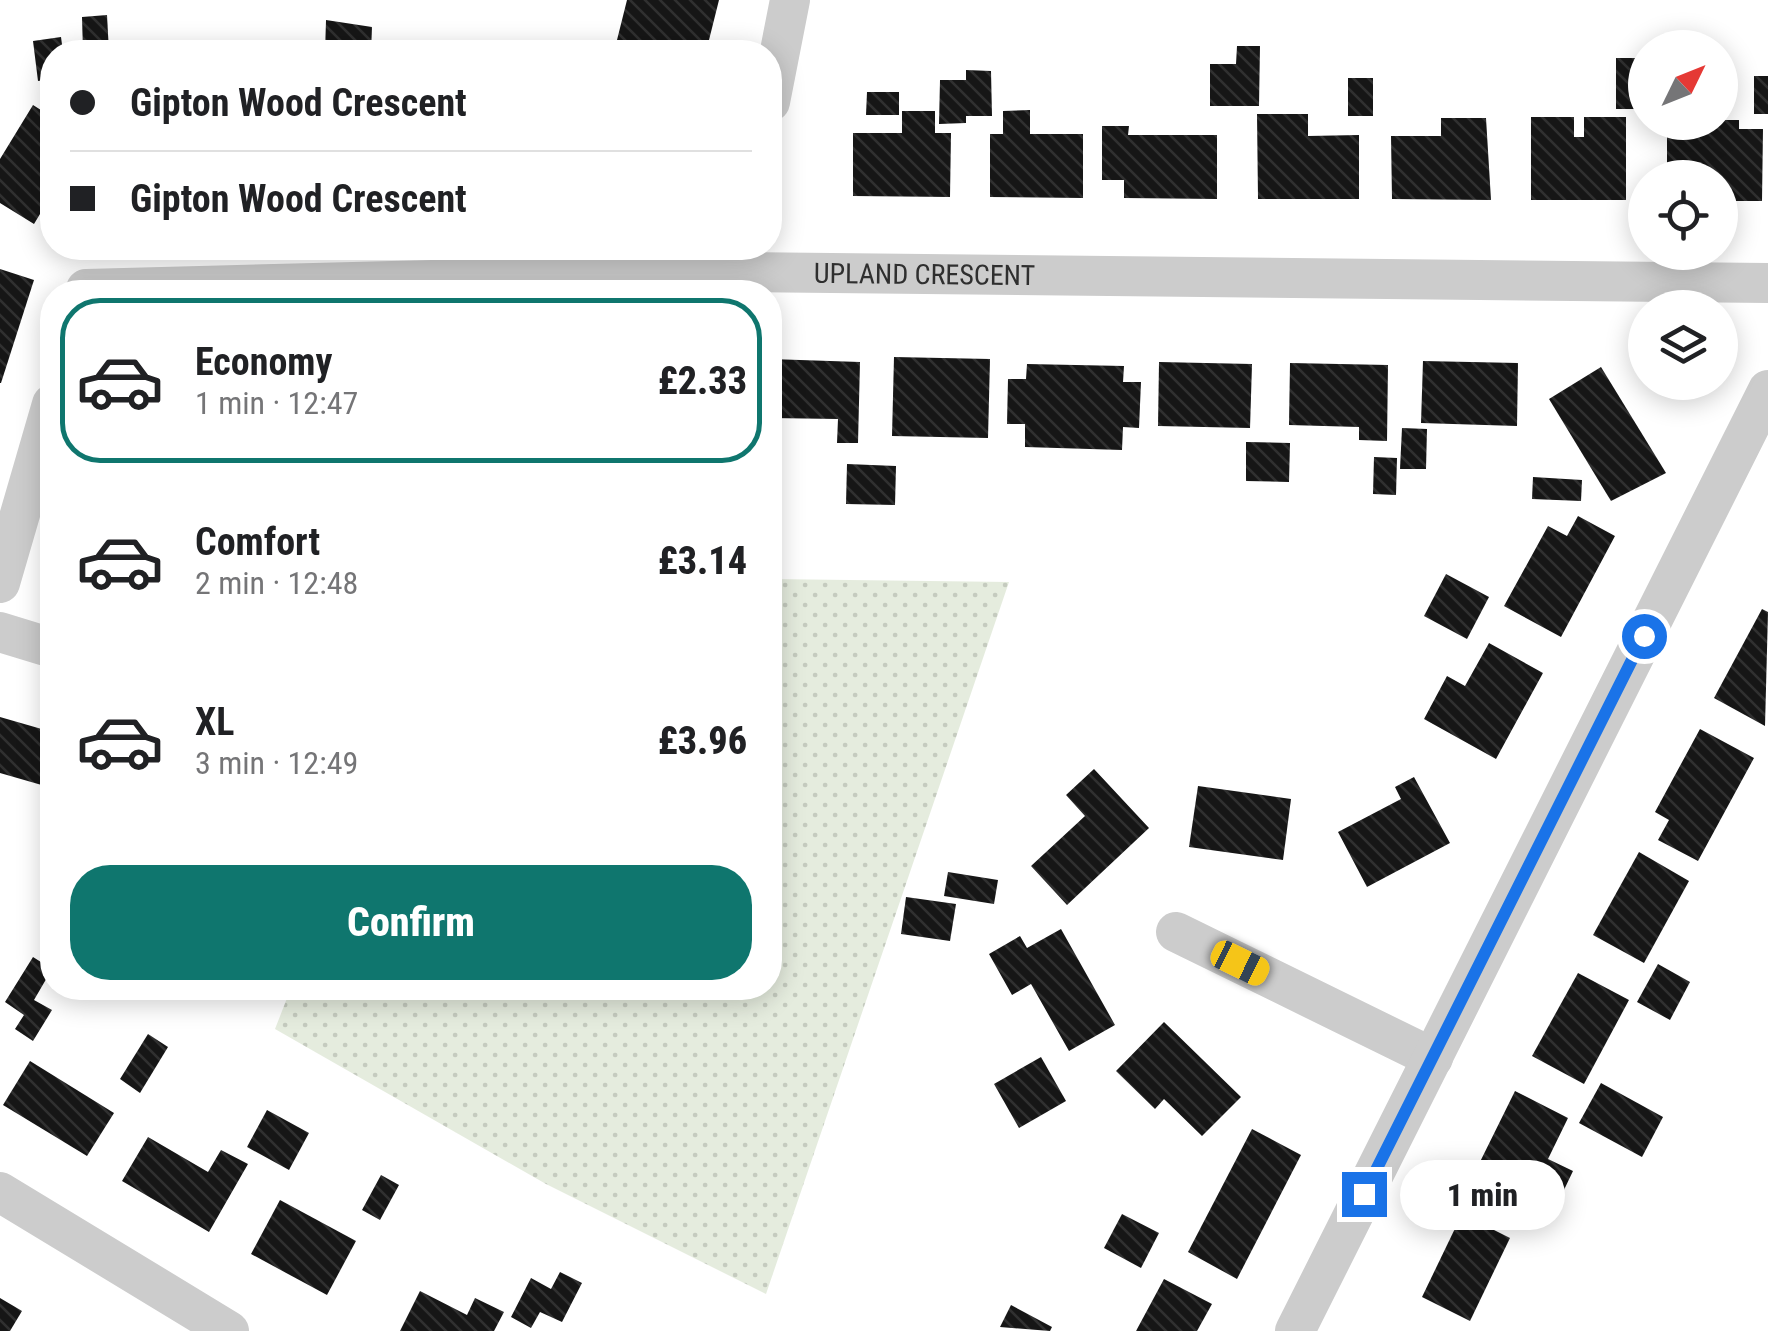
<!DOCTYPE html>
<meta charset="utf-8">
<style>
:root{--surface:#fff;--page:#f6f6f6;--text:#202124;--muted:#757577;--line:#e0e0e0;--accent:#0f766e}
body{margin:0;font-family:"Roboto Condensed",sans-serif;background:var(--page);color:var(--text);height:100vh;display:flex;flex-direction:column;font-size:38px;white-space:nowrap}
*{box-sizing:border-box;margin:0}
p{font-size:32px;color:var(--muted)}
.icon{flex:none;width:55px;height:55px;fill:none;stroke:currentColor;stroke-width:2;stroke-linecap:round;stroke-linejoin:round}
.map{position:relative;flex:1;overflow:hidden}
.sheet{position:absolute;left:40px;top:280px;width:742px;height:720px;display:flex;flex-direction:column;background:var(--surface);border-radius:40px;box-shadow:0 5px 25px #0003}
.sheet>*{flex:none}
.top-card{position:absolute;left:40px;top:40px;width:742px;height:220px;border-radius:40px;box-shadow:0 5px 25px #0003;display:grid;align-content:center;height:220px;padding:0 30px;background:var(--surface)}
.needle{width:65px;rotate:47deg}
.tools{position:absolute;left:1628px;top:30px;display:grid;gap:20px}
.tools a{display:grid;place-items:center;width:110px;height:110px;border-radius:50%;background:var(--surface);box-shadow:0 5px 25px #0003;font-size:50px}
.end{position:absolute;width:45px;height:45px;margin:-22px;border:12px solid #1a73e8;background:#fff;box-shadow:0 0 0 5px #fff}
.from{border-radius:50%}
.bubble{position:absolute;height:70px;border-radius:35px;background:var(--surface);box-shadow:0 5px 25px #0003;font-size:32px;font-weight:800;line-height:70px;text-align:center}
.car{position:absolute;width:30px;height:60px;margin:-30px -15px;border-radius:12px;box-shadow:0 0 8px 2px #0007;background:linear-gradient(#f5c518 24%,#345 0 40%,#f5c518 0 76%,#345 0 86%,#f5c518 0)}
.top-card b{display:flex;align-items:center;gap:35px;height:95px;font-size:38px}
.top-card b+b{border-top:2px solid var(--line)}
.top-card i{width:25px;height:25px;background:var(--text)}
ul{padding:18px 0 0;list-style:none}
li{display:flex;align-items:center;gap:30px;height:165px;margin:0 20px 15px;padding:0 10px;border:5px solid transparent;border-radius:40px}
li div{flex:1}
li b{display:block;font-size:38px}
li em{font-style:normal;font-weight:800}
li.current{border-color:var(--accent)}
li>.icon{width:90px;height:90px;stroke-width:1.5}
.primary-button{display:flex;gap:20px;margin-top:auto;padding:20px 30px}
.primary-button a{flex:1;height:115px;border-radius:40px;background:var(--accent);color:#fff;font-size:40px;font-weight:800;line-height:115px;text-align:center}
.map>svg:first-child{display:block}
</style>
<div class="map">
<svg width="1768" height="1331" viewBox="0 0 1768 1331">
<defs>
<pattern id="grass-dots" width="8" height="8" patternUnits="userSpaceOnUse" patternTransform="scale(2.5)"><rect width="8" height="8" fill="#e5ecde"/><path d="M2 2h.1M6 6h.1" fill="none" stroke="#c5cbbf" stroke-width="1.8" stroke-linecap="round"/></pattern>
<pattern id="building-back-hatch" width="6" height="6" patternUnits="userSpaceOnUse" patternTransform="scale(2.5)"><rect width="6" height="6" fill="#161616"/><path d="M-1 5l2 2M0 0l6 6M5-1l2 2" fill="none" stroke="#303030"/></pattern>
</defs>
<rect width="100%" height="100%" fill="#fff"/>
<polygon fill="url(#grass-dots)" points="770,579 1009,582 766,1294 546,1184 275,1029 291,988 770,988"/>
<g fill="url(#building-back-hatch)">
<polygon points="627,0 719,0 706,52 668,52 617,40"/>
<polygon points="107,15 109,52 83,52 82,17"/>
<polygon points="326,20 372,27 371,52 325,52"/>
<polygon points="61,37 63,52 52,52 52,79 38,81 33,41"/>
<polygon points="1237,46 1260,46 1259,106 1210,106 1210,64 1236,64"/>
<rect x="1616" y="58" width="29" height="51"/>
<polygon points="966,70 991,71 992,116 966,116 966,123 939,124 940,80 966,80"/>
<rect x="1754" y="76" width="14" height="38"/>
<rect x="1348" y="78" width="25" height="38"/>
<polygon points="867,92 899,92 899,115 866,115"/>
<polygon points="33,105 52,117 52,136 47,145 52,148 52,194 34,224 0,203 0,159"/>
<polygon points="1030,110 1030,134 1083,134 1083,198 990,197 990,134 1003,134 1003,111"/>
<polygon points="902,111 935,111 935,133 951,133 950,197 853,196 853,133 902,133"/>
<polygon points="1257,114 1308,114 1308,136 1359,135 1359,199 1258,199"/>
<polygon points="1531,117 1574,117 1574,137 1584,137 1584,117 1626,117 1626,200 1531,200"/>
<polygon points="1441,118 1486,118 1491,200 1392,199 1391,136 1441,136"/>
<polygon points="1720,120 1739,120 1739,129 1763,129 1762,201 1720,201 1720,178 1667,178 1667,122"/>
<polygon points="1102,126 1129,126 1128,135 1217,135 1217,199 1124,198 1124,180 1102,180"/>
<polygon points="0,269 34,280 1,383 0,383"/>
<polygon points="894,357 990,359 988,438 892,436"/>
<polygon points="770,359 860,362 858,443 837,443 838,419 770,418"/>
<polygon points="1423,361 1518,363 1517,426 1421,423"/>
<polygon points="1159,362 1252,364 1250,428 1158,426"/>
<polygon points="1290,363 1388,365 1387,441 1359,440 1359,427 1289,425"/>
<polygon points="1027,364 1124,366 1123,382 1141,382 1139,428 1123,427 1122,450 1025,447 1025,424 1007,424 1008,379 1026,379"/>
<polygon points="1601,367 1666,473 1611,501 1549,399"/>
<polygon points="1402,428 1427,429 1426,469 1400,469"/>
<polygon points="1246,442 1290,443 1289,482 1246,481"/>
<polygon points="1374,457 1397,458 1396,495 1373,494"/>
<polygon points="847,464 896,466 895,505 846,504"/>
<polygon points="1533,477 1582,480 1581,501 1532,499"/>
<polygon points="1578,516 1615,536 1561,637 1504,606 1548,526 1567,536"/>
<polygon points="1446,574 1489,597 1467,639 1424,616"/>
<polygon points="1762,609 1768,612 1765,726 1714,698"/>
<polygon points="1489,643 1543,673 1496,759 1424,719 1447,676 1465,686"/>
<polygon points="0,717 52,732 52,788 0,773"/>
<polygon points="1700,729 1754,758 1698,861 1658,840 1669,820 1655,812"/>
<polygon points="1094,769 1149,828 1067,905 1031,866 1085,816 1066,795"/>
<polygon points="1414,777 1450,843 1367,887 1338,832 1401,799 1395,787"/>
<polygon points="1198,786 1291,799 1283,860 1189,847"/>
<polygon points="1639,852 1689,881 1644,963 1593,935"/>
<polygon points="948,872 998,880 994,904 944,896"/>
<polygon points="906,897 956,904 950,941 901,934"/>
<polygon points="1061,929 1115,1025 1069,1051 1031,984 1012,995 989,954 1020,936 1027,948"/>
<polygon points="33,957 52,969 34,1000 52,1010 33,1041 15,1029 24,1015 5,1002"/>
<polygon points="1658,964 1690,982 1670,1020 1637,1002"/>
<polygon points="1578,973 1629,1000 1584,1084 1532,1056"/>
<polygon points="1164,1022 1241,1097 1202,1136 1164,1099 1155,1109 1116,1071"/>
<polygon points="148,1034 168,1047 140,1093 120,1079"/>
<polygon points="1041,1057 1066,1101 1019,1128 994,1084"/>
<polygon points="30,1061 114,1113 87,1156 3,1105"/>
<polygon points="1601,1083 1663,1117 1642,1157 1579,1123"/>
<polygon points="1515,1091 1568,1118 1548,1159 1573,1171 1553,1213 1474,1174"/>
<polygon points="267,1110 309,1133 289,1170 247,1147"/>
<polygon points="1252,1129 1301,1155 1237,1279 1188,1252"/>
<polygon points="148,1137 208,1172 221,1150 248,1164 209,1232 122,1181"/>
<polygon points="381,1175 399,1185 380,1220 362,1210"/>
<polygon points="280,1200 356,1241 327,1295 251,1254"/>
<polygon points="1122,1214 1159,1233 1141,1268 1104,1248"/>
<polygon points="1462,1214 1510,1238 1470,1321 1422,1297"/>
<polygon points="560,1272 582,1283 562,1322 540,1312 531,1328 511,1317 531,1278 551,1289"/>
<polygon points="1164,1279 1212,1304 1197,1331 1136,1331"/>
<polygon points="420,1291 467,1315 475,1298 504,1312 494,1331 400,1331"/>
<polygon points="0,1298 22,1311 10,1331 0,1331"/>
<polygon points="1011,1305 1052,1327 1050,1331 1000,1327"/>
</g>
<g fill="none" stroke-linecap="round" stroke-linejoin="round">
<g stroke="#ccc" stroke-width="40">
<polyline points="770,102 790,0"/>
<path id="s1" d="M85,292l1,-3 651,-17 1031,11"/>
<polyline points="0,583 52,404"/>
<polyline points="0,632 52,648"/>
<polyline points="1176,932 1433,1058"/>
<polyline points="0,1192 229,1331"/>
<polyline points="1295,1331 1768,390"/>
</g>
</g>
<g fill="none" stroke-linecap="round" stroke-linejoin="round">
<polyline stroke="#1a73e8" stroke-width="12" points="1364,1194 1644,636"/>
</g>
<g text-anchor="middle" dominant-baseline="central" stroke-width="10" stroke-linejoin="round" paint-order="stroke">
<g font-size="28" fill="#2f2f2f" stroke="#fff">
<text stroke="none"><textPath href="#s1" startOffset="842">UPLAND CRESCENT</textPath></text>
</g>
</g>
</svg>
<div class="tools">
<a><svg class="needle" viewBox="-14 -14 28 28"><path d="M0-13l5 13h-10z" fill="#e53935"/><path d="M0 13l5-13h-10z" fill="#757577"/></svg></a>
<a><svg class="icon" aria-label="locate" viewBox="0 0 24 24"><circle cx="12" cy="12" r="6"/><path d="M12 2v4M12 18v4M2 12h4M18 12h4"/></svg></a>
<a><svg class="icon" aria-label="layers" viewBox="0 0 24 24"><path d="M12 4l9 5-9 5-9-5zM3 14l9 5 9-5"/></svg></a>
</div>
<i class="end from" style="left:1644px;top:636px"></i>
<i class="end" style="left:1364px;top:1194px"></i>
<div class="bubble" style="left:1400px;top:1160px;width:165px">1 min</div>
<i class="car" style="left:1240px;top:963px;rotate:116deg"></i>
<div class="top-card">
<b><i class="from"></i>Gipton Wood Crescent</b>
<b><i></i>Gipton Wood Crescent</b>
</div>
<section class="sheet">
<ul>
<li class="current"><svg class="icon" aria-label="car" viewBox="0 0 24 24"><path d="M5 17H2v-5l4-1 3-4h7l3 4 3 1v5h-3M9 17h6M6 11h13"/><circle cx="7" cy="17" r="2"/><circle cx="17" cy="17" r="2"/></svg><div><b>Economy</b><p>1 min · 12:47</p></div><em>£2.33</em></li>
<li><svg class="icon" aria-label="car" viewBox="0 0 24 24"><path d="M5 17H2v-5l4-1 3-4h7l3 4 3 1v5h-3M9 17h6M6 11h13"/><circle cx="7" cy="17" r="2"/><circle cx="17" cy="17" r="2"/></svg><div><b>Comfort</b><p>2 min · 12:48</p></div><em>£3.14</em></li>
<li><svg class="icon" aria-label="car" viewBox="0 0 24 24"><path d="M5 17H2v-5l4-1 3-4h7l3 4 3 1v5h-3M9 17h6M6 11h13"/><circle cx="7" cy="17" r="2"/><circle cx="17" cy="17" r="2"/></svg><div><b>XL</b><p>3 min · 12:49</p></div><em>£3.96</em></li>
</ul>
<div class="primary-button"><a>Confirm</a></div>
</section>
</div>
